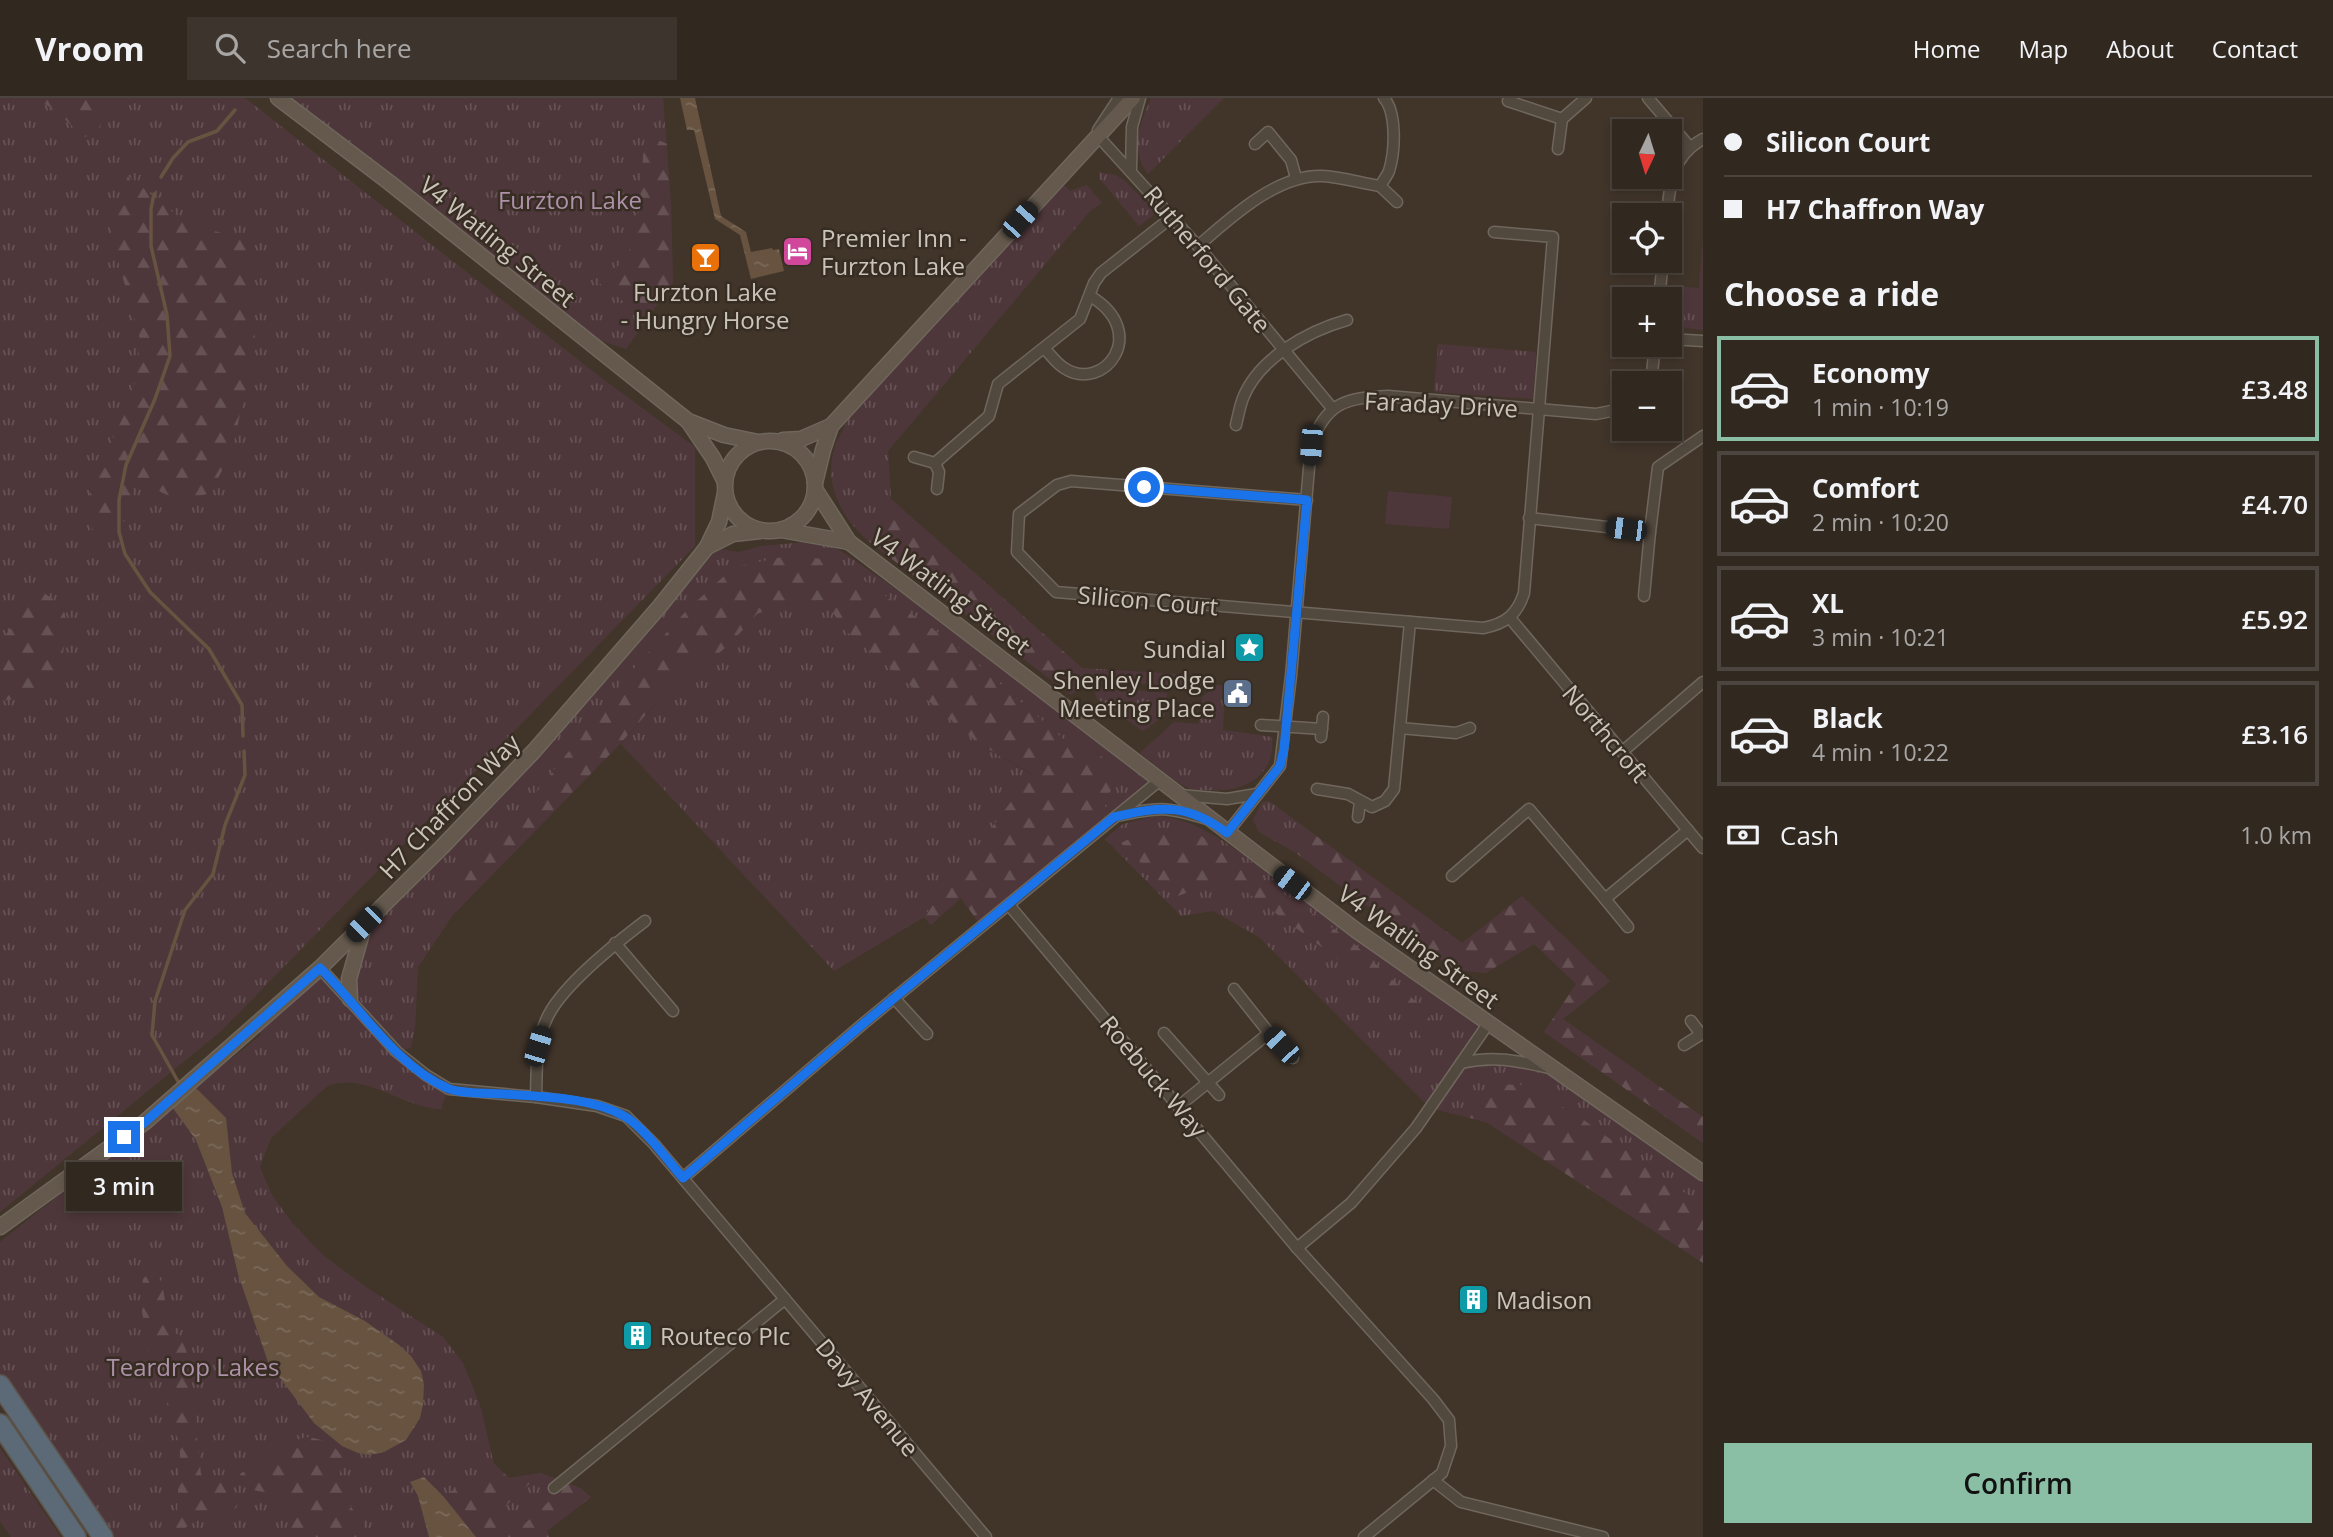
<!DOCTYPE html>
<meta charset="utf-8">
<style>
:root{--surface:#312820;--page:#3d342d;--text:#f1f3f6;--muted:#a8a6a5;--line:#4c443e;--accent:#8abfa5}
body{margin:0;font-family:"Open Sans",sans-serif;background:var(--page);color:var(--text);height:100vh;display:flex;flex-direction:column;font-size:26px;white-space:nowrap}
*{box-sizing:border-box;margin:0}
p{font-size:23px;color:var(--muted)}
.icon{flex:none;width:38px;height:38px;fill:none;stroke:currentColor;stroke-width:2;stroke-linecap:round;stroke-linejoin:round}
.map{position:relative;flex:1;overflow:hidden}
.panel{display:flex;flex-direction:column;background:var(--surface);width:630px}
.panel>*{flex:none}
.banner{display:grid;align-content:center;height:154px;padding:0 21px;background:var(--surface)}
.needle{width:46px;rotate:184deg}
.buttons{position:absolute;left:1612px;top:21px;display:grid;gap:14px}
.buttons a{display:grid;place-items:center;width:70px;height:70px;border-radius:0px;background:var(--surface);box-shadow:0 4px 10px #0003,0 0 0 2px var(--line);font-size:35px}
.end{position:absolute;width:32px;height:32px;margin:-16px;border:9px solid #1a73e8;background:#fff;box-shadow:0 0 0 4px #fff}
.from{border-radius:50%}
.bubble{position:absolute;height:49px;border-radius:0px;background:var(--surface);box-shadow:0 4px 10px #0003,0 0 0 2px var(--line);font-size:23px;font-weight:600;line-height:49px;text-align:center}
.car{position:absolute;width:21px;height:42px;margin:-21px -10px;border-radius:9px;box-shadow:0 0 5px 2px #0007;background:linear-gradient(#222 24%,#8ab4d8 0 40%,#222 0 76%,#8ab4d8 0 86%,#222 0)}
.banner b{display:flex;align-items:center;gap:24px;height:66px;font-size:26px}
.banner b+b{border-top:2px solid var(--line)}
.banner i{width:18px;height:18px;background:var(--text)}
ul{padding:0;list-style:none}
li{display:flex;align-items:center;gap:21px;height:105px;margin:0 14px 10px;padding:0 7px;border:4px solid var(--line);border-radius:0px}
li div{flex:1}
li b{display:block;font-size:26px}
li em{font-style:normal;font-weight:600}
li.current{border-color:var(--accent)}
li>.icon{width:63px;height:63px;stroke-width:1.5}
h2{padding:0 21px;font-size:32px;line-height:84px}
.pay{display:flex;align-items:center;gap:18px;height:77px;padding:0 21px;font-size:26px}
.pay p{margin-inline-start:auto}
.cta{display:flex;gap:14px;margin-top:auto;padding:14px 21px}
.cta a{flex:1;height:80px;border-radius:0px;background:var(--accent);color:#111;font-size:28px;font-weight:600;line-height:80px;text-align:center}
header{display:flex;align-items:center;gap:42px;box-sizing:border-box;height:98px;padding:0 35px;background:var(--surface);border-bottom:2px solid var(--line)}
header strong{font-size:33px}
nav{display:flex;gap:38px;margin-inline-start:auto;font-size:24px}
.search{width:490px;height:63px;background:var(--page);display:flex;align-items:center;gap:18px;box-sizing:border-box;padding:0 24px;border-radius:0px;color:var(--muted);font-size:26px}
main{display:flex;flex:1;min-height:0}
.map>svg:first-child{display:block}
</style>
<header>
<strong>Vroom</strong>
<div class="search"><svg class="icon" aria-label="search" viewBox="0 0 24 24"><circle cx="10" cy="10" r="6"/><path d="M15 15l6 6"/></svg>Search here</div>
<nav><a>Home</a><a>Map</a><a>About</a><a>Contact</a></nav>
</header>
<main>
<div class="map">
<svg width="1703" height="1439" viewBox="0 0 1703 1439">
<defs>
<pattern id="grass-tufts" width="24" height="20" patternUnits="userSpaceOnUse" patternTransform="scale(1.75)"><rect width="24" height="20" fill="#4e373b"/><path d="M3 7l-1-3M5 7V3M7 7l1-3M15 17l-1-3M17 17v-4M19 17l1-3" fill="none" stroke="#665255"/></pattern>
<pattern id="forest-firs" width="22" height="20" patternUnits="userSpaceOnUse" patternTransform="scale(1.75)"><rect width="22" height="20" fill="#4e373b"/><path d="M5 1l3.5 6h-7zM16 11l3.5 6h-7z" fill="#665255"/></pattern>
<pattern id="water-ripples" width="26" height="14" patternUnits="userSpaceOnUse" patternTransform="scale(1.75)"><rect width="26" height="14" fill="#675340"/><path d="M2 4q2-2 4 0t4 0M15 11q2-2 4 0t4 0" fill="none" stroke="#7b6a5a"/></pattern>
</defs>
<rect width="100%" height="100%" fill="#41352a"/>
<g fill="url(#grass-tufts)" fill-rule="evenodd">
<polygon points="0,0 245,0 600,279 695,349 695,448 221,933 0,1114"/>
<polygon points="278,0 663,0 671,105 673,184 626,251 575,234"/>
<path d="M1151,0h73l-76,76c-19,-25 -8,-50 3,-76z"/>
<polygon points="1099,74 1116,77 1125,83 1156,115 1139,128 1100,81"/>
<path d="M1064,87l6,6 17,-6 15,18 -12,8 -202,240 3,48 -12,35 1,16c-33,-23 -59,-62 -45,-104 3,-8 9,-17 12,-25z"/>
<polygon points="1703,142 1703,232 1670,228 1672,188 1699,190"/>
<polygon points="1438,246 1536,254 1533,301 1434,294"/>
<path d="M806,444l19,1 19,10 224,157 91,71 -45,36 -11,-13 13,-22c-8,-28 -20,-33 -47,-38l-115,-100 -118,-83 -149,49 -57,63 -90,115 -74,84 -14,44 -34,51 -3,61 -4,19 -14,6 52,36 -8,18 2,2c-38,1 -76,-38 -116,-23l-56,52 -11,29 12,28 21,29 31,32 42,31 77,50 20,26 17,42 14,59 15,14 32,-5 39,15 11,9 -44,34 2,6h-446l-103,-152v-143l261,-207 -6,-8 65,-59 29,30 15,-74 78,-77 265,-300 32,5 23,-6z"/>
<polygon points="824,502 845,532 978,645 1032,677 924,819 834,873 621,646 695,561 719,555 731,545 757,516 783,506"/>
<polygon points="1082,570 1193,577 1207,578 1199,591 1093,581 1071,597"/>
<path d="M1218,587h7l-2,45 49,7c4,41 -31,56 -66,53 -5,0 -12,0 -16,-1 -14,-6 -37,-26 -50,-36l34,-31 25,2 3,-27z"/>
<polygon points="1099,589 1167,595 1165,617 1143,633 1097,601 1094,591"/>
<polygon points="1269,703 1311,734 1296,755 1259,734 1253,722 1262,704"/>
<path d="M1156,718c51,2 101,52 142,80 63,42 127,85 190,128l-26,38 17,-3 74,10 150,104v33l-122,-88 -54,-33 -37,-1 -24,33 -36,-9 -171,-171 -46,-26 -32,5 -76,-77 18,-15zM1197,735l239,204h-15l-11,-18 -68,-57 -110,-81 -23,4 -34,12z"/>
<polygon points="0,1350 61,1439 11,1439 0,1423"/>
</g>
<g fill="url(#forest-firs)">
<path d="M35,0h66v27l-3,8 -17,5c-11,-17 -28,-30 -46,-40z"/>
<path d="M652,39l15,7 6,138 -29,39 -16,-16 -30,-23c12,-9 24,-17 31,-31 12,-27 13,-81 15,-110z"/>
<path d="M128,78l56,45 62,20 6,42 3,57 -2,36 -13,38 -8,38 -22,41c-40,12 -44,0 -78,-17l1,41 -39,19 -5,-21v-17l4,-19 36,-74 8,-31 3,-35 -28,-100v-20z"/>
<polygon points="891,401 1082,570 1071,597 880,452 879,436"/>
<path d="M792,457l44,6 118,83 115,100c26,4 39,11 47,38l-13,22 11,13 -133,109 -20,-28 -30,27 -7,-8 108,-143 -54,-31 -133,-113 -21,-30 -41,4 -26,10 -26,29 -12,10 -24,6 -75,85 -168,172 14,-44 74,-84 90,-115 57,-63 47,-43z"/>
<path d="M44,495c7,5 16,10 20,19 6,13 -1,52 -10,63 -11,14 -37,25 -54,26v-64h4l25,-32z"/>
<polygon points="1147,732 1197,735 1351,843 1428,915 1436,939 1421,939 1410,921 1342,864 1232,783 1209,787 1175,799 1121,745"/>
<polygon points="1311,734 1462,845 1522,798 1610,883 1563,921 1703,1019 1703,1045 1544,934 1576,886 1534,846 1486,875 1454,872 1296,755"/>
<polygon points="1490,986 1527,987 1581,1020 1703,1108 1703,1165 1486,1024 1466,1019"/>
<polygon points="155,1174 162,1185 168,1220 173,1233 182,1240 188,1258 201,1376 207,1384 228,1385 238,1398 237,1409 227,1417 212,1418 198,1422 185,1430 175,1431 172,1427 177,1413 180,1356 178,1341 167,1318 167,1300 161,1276 149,1255 140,1201 143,1181 149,1175"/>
<path d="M306,1339c17,2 30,7 38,23 -13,25 7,45 20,66l-5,11h-71c7,-71 -38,-26 -48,-63l47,-31z"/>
<polygon points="494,1366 509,1380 541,1375 500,1413 517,1433 558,1395 554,1390 562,1383 580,1390 591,1399 547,1433 549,1439 476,1439 443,1398 455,1391 481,1398"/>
</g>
<polygon fill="#4e373b" points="1388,393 1452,399 1449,431 1385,426"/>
<g fill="url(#water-ripples)">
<polygon points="680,0 695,0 721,118 746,134 751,154 772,150 773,152 779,151 784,173 751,181 740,137 715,121 694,32 687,32"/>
<polygon points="192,986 226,1020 232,1075 245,1115 287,1168 319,1199 365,1223 399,1247 411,1258 421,1273 424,1287 423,1306 420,1320 406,1342 384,1354 369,1357 358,1355 342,1348 314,1325 268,1264 238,1176 222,1109 196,1042 170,1006"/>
<polygon points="424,1379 443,1398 476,1439 429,1439 418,1398 410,1384"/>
</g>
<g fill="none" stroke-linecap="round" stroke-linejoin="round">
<g stroke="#675340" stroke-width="3.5">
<polyline points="161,79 173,60 188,44 217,33 235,12"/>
<polyline points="154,96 151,111 151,148 167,217 170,258 155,301 126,367 119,402 119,434 125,456 150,494 209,551 242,607 243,638"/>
<polyline points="180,987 152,937 155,903 185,812 213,776 225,727 245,677 244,653"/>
</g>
<defs>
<g id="street">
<polyline points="1648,0 1689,48"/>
<polyline points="1508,3 1562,21 1586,0"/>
<polyline points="1098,32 1119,0"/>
<polyline points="1098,38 1198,148 1332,310"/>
<polyline points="1255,46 1268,34 1291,62 1296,80"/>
<polyline points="1558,51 1562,21"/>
<polyline points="1131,71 1132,29 1140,0"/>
<polyline points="1380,88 1397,104"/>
<path d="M1667,117c3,-32 5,-59 36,-76"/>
<path d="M1198,148c31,-27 79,-72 124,-70 19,1 39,7 58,10 3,-5 7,-10 9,-15 6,-19 8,-58 -5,-73"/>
<polyline points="1659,201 1663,163"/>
<polyline points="1670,241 1703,243"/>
<path d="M1044,250c6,6 12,15 20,20 40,26 87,-36 26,-72"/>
<polyline points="1645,285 1652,275 1655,247"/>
<path d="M1236,327c2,-9 4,-19 7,-27 16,-40 65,-67 104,-78"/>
<polyline points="914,359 935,365 989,318 998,286 1080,221 1094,185 1101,175 1172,119"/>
<polyline points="935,365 939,374 937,391"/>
<path d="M1307,402l-236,-19 -14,4 -38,29 -2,38 39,40 427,36c22,-4 34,-13 41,-35l29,-356 -59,-5"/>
<polyline points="1529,420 1650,434 1658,369 1703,338"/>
<polyline points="1644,498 1650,434"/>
<polyline points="1510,520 1703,750"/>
<polyline points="1261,627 1322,631"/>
<polyline points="1400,630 1456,635 1470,630"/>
<polyline points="1321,639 1323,619"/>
<polyline points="1622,654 1703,584"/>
<polyline points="1317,691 1348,696 1372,709 1385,703 1394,691 1410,524"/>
<polyline points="1180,697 1227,701 1257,696"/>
<path d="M1117,718c42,-9 48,-10 90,3"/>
<polyline points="1358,719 1360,704"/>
<path d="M1227,735l53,-67 11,-90 20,-231c15,-43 35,-47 77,-49l208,18 20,-4 8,-5"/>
<polyline points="1452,778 1529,711 1605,801 1688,732"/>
<polyline points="1605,801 1628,829"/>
<polyline points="1009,807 1297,1150 1433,1301 1449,1322 1451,1348 1442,1375 1364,1439"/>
<polyline points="615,845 673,913"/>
<polyline points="320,870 397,954 426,977 449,991 536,999 597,1008 626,1018 654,1046 986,1439"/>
<polyline points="1234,891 1269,935"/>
<polyline points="894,900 927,936"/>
<polyline points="1691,923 1701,936"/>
<polyline points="1164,935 1219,997"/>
<polyline points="1684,947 1703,935"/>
<path d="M1461,965c33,-8 57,-2 89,5"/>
<path d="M536,999c1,-27 -1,-56 12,-81 16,-32 68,-73 97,-95"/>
<polyline points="1179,1008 1269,935 1293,960"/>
<polyline points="683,1080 864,925 1159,683"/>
<polyline points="1297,1150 1351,1105 1416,1030 1488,926"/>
<polyline points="1433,1382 1461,1404 1603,1439"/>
<polyline points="554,1390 785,1201"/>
</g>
<g id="secondary">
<polyline points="278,0 390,85 688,323 724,337 758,344"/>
<polyline points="688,323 713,360 725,384"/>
<polyline points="783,342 801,341 831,328"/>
<circle cx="770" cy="388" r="45"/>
<polyline points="815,385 823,352 831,328 1133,0"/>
<polyline points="815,391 849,444 1357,833 1703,1075"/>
<polyline points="781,432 849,444"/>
<polyline points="707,449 733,436 760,433"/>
<polyline points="350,901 349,881 364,828"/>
<polyline points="0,1129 145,1024 320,870 442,749 534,653 660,508 707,449 719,424 725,395"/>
</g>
<g id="highway">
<polyline points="0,1287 103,1439"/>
<polyline points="0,1326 76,1439"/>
</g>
</defs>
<use href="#street" stroke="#6f665c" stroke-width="13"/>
<use href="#secondary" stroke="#6f665c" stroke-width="17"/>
<use href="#highway" stroke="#5c5349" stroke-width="22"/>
<use href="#street" stroke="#51483e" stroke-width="10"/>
<use href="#secondary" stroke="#64594c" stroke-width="14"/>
<use href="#highway" stroke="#5c6977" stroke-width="19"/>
</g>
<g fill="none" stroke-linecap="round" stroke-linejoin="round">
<path stroke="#1a73e8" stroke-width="9" d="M124,1039l21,-15 175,-154c39,38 76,98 127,120 13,6 42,5 58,6 38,3 85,3 119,22 19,10 44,45 59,62l181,-155 250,-206c47,-11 73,-14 113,16l53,-67 4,-17 23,-249 -163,-13"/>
</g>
<defs>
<symbol id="hotel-square" viewBox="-11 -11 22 22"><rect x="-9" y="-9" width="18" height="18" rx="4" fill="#d1479c" stroke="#372d23"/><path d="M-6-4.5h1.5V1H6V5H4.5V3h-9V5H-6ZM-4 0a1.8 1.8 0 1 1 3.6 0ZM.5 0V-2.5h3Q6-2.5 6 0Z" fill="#fff"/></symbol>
<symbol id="bar-square" viewBox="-11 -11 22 22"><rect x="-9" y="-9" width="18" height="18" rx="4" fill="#e8710a" stroke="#372d23"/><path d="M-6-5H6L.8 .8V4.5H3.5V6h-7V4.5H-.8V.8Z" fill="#fff"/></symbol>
<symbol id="sight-square" viewBox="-11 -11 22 22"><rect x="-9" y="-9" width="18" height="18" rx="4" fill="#0f9aa8" stroke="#372d23"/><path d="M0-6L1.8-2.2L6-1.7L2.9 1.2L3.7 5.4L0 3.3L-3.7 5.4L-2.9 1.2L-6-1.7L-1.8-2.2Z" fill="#fff"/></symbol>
<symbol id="civic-square" viewBox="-11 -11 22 22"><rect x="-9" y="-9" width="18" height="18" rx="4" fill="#5c6f8a" stroke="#372d23"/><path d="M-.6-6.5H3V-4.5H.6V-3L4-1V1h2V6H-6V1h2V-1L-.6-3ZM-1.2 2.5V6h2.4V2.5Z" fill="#fff"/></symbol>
<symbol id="building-square" viewBox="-11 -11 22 22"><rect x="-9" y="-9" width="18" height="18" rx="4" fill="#0f9aa8" stroke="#372d23"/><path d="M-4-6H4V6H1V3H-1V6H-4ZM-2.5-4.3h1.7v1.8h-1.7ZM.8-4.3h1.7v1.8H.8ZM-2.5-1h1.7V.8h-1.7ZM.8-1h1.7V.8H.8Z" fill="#fff"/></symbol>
</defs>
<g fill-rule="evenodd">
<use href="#hotel-square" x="780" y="136" width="35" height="35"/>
<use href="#bar-square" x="688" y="142" width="35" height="35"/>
<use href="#sight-square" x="1232" y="532" width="35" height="35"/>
<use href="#civic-square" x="1220" y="578" width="35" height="35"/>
<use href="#building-square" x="1456" y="1184" width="35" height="35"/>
<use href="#building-square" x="620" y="1220" width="35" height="35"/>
</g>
<g text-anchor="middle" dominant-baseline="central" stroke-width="5" stroke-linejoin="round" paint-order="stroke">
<g font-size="24" fill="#ae91a9" stroke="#372d23">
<text x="570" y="101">Furzton Lake</text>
<text x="193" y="1268">Teardrop Lakes</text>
</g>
<g font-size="24" fill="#cbc4bb" stroke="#372d23" text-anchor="start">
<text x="821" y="139">Premier Inn -<tspan x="821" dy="28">Furzton Lake</tspan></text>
<text x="705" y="193" text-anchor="middle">Furzton Lake<tspan x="705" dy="28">- Hungry Horse</tspan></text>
<text x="1226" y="550" text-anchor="end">Sundial</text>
<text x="1215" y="581" text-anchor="end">Shenley Lodge<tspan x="1215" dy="28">Meeting Place</tspan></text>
<text x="1496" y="1201">Madison</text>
<text x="660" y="1237">Routeco Plc</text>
</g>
<g font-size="24" fill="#cbc4bb" stroke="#372d23">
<text transform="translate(498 143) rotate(39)">V4 Watling Street</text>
<text transform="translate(1208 161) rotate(50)">Rutherford Gate</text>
<text transform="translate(1441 306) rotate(3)">Faraday Drive</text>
<text transform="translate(951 493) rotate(37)">V4 Watling Street</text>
<text transform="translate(1148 502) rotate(5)">Silicon Court</text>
<text transform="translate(1606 635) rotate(50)">Northcroft</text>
<text transform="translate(449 708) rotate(-46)">H7 Chaffron Way</text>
<text transform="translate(1419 848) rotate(36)">V4 Watling Street</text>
<text transform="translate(1154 978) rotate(50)">Roebuck Way</text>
<text transform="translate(868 1299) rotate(50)">Davy Avenue</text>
</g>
</g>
</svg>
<div class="buttons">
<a><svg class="needle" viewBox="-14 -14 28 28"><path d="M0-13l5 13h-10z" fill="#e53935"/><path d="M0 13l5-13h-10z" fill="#a8a6a5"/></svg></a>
<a><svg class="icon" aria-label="locate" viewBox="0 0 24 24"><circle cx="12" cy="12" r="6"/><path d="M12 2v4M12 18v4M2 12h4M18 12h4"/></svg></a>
<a>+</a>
<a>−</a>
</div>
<i class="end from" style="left:1144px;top:389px"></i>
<i class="end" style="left:124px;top:1039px"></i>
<div class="bubble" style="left:66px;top:1064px;width:116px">3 min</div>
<i class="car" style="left:1020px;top:122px;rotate:42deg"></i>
<i class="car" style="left:1311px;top:347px;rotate:184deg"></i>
<i class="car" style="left:1626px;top:431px;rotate:277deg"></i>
<i class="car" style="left:1292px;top:785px;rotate:307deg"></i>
<i class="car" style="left:364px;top:826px;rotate:225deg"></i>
<i class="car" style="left:1281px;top:947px;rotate:317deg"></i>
<i class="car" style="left:538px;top:948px;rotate:17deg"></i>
</div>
<section class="panel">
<div class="banner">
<b><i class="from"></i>Silicon Court</b>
<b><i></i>H7 Chaffron Way</b>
</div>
<h2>Choose a ride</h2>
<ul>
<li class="current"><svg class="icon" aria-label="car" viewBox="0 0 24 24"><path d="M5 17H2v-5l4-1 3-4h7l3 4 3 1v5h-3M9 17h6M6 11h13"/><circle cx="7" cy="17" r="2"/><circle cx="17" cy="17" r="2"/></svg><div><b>Economy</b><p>1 min · 10:19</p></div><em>£3.48</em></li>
<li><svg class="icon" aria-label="car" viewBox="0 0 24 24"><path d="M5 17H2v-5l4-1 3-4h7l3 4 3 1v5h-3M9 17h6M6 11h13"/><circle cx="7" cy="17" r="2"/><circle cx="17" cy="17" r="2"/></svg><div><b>Comfort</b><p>2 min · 10:20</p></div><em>£4.70</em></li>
<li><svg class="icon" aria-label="car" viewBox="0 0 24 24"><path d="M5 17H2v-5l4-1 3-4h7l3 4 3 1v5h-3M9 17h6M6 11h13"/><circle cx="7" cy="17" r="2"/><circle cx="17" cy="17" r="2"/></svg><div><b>XL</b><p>3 min · 10:21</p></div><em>£5.92</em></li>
<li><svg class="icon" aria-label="car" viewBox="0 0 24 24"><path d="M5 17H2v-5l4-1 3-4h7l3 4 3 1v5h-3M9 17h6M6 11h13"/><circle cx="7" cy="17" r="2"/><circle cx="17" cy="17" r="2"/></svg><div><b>Black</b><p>4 min · 10:22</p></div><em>£3.16</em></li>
</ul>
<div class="pay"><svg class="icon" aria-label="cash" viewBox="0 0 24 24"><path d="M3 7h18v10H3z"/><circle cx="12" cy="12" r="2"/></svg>Cash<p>1.0 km</p></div>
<div class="cta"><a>Confirm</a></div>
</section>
</main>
